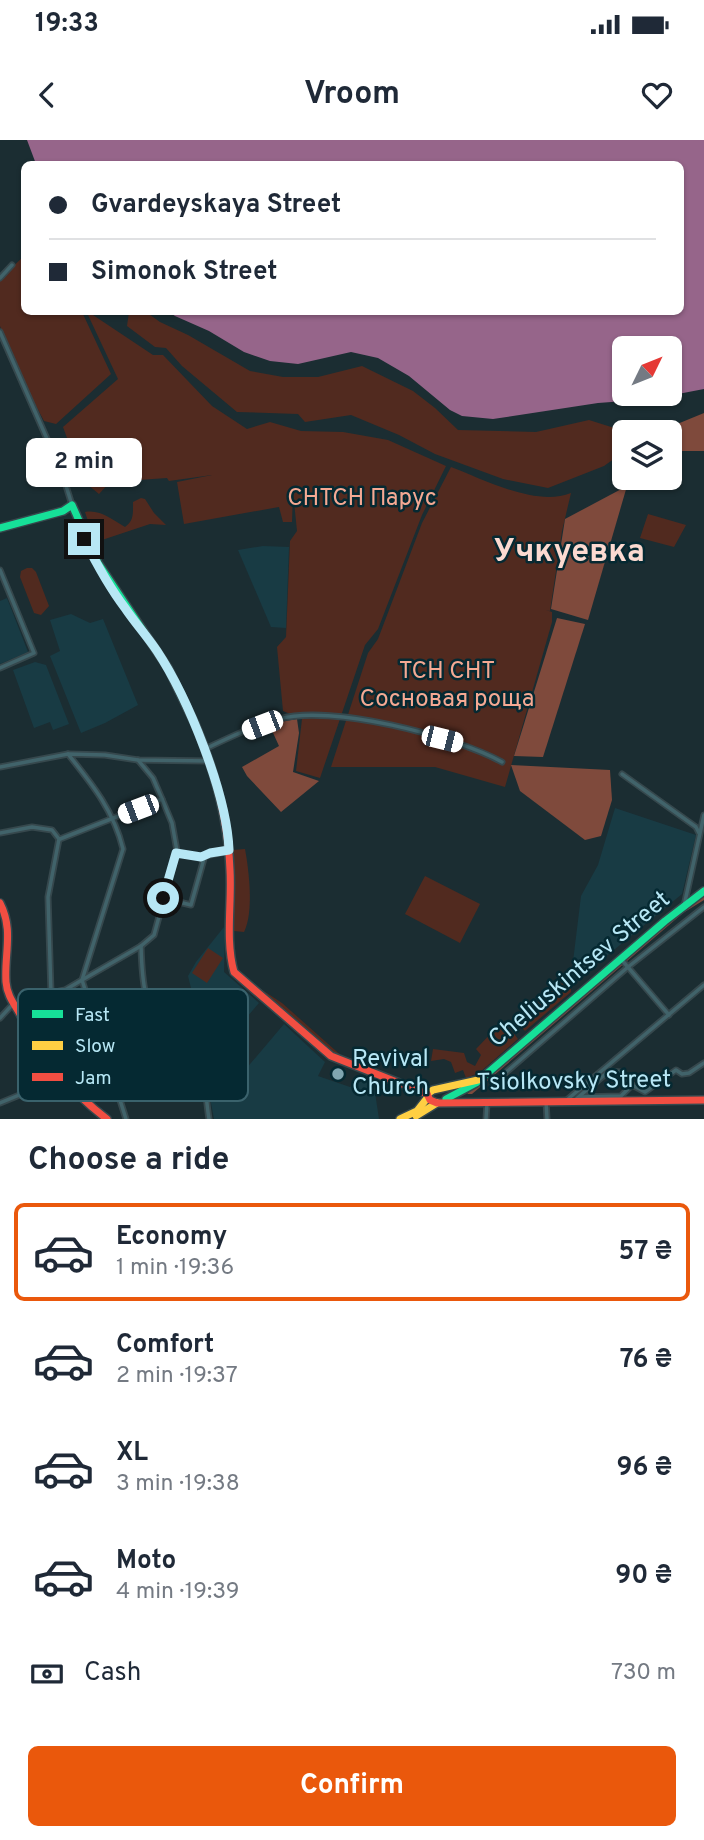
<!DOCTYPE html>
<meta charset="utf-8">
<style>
:root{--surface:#fff;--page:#f2f2f3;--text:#1f2937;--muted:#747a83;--line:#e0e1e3;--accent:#ea580c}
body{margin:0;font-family:Overpass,sans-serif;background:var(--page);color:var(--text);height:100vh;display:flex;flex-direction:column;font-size:26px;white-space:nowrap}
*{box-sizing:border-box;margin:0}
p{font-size:23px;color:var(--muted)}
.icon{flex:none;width:38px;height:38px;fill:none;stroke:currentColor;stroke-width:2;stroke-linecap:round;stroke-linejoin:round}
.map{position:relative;height:979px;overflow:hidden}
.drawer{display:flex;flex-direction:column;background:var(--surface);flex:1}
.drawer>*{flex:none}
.banner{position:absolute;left:21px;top:21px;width:663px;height:154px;border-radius:10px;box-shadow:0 2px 5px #0004;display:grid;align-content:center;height:154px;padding:0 28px;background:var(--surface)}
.needle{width:46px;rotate:47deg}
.fabs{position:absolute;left:612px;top:196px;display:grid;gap:14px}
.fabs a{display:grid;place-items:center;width:70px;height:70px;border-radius:10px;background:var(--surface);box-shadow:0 2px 5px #0004;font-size:35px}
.end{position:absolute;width:32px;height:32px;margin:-16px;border:9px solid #b7e7f5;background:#111;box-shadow:0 0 0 4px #111}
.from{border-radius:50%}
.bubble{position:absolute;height:49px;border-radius:10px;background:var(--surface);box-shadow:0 2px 5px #0004;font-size:23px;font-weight:700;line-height:49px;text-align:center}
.car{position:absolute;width:21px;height:42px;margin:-21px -10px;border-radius:9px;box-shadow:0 0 5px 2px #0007;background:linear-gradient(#fff 24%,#345 0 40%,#fff 0 76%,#345 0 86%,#fff 0)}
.banner b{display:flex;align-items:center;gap:24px;height:66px;font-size:26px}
.banner b+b{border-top:2px solid var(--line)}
.banner i{width:18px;height:18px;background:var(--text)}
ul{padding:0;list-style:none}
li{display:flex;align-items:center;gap:21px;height:98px;margin:0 14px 10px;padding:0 14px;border:4px solid transparent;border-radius:10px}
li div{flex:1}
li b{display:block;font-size:26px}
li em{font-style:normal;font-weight:700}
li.on{border-color:var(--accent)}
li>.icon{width:63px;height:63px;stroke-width:1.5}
h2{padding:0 28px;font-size:32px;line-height:84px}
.pay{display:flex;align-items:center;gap:18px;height:77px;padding:0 28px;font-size:26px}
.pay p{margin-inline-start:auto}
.button{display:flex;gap:14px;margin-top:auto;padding:14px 28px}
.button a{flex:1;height:80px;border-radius:10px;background:var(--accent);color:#fff;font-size:28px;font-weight:700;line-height:80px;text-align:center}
.status{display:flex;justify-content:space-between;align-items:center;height:49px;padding:0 35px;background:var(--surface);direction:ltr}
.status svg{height:19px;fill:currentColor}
header{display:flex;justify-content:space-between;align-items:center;height:91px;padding:0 28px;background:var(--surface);font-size:32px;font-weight:700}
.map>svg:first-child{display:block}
</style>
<div class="status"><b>19:33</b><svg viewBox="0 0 49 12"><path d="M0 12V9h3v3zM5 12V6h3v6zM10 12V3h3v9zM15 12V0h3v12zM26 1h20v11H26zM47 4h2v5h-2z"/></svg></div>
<header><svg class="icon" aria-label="back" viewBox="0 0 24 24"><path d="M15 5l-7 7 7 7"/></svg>Vroom<svg class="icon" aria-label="heart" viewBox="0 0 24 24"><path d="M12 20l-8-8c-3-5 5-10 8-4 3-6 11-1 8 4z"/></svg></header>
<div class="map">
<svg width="704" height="979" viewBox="0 0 704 979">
<rect width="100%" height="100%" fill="#1b2d32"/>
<g fill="#183b44">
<polygon points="263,406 289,407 286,488 271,487 238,410"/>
<polygon points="7,458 28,512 0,524 0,461"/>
<polygon points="71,474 90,483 103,479 138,565 105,583 81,593 50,516 60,511 50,480"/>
<polygon points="35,522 46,525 69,584 53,590 50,582 34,588 13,530"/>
<polygon points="615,668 696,695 682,754 570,846 581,756 598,725"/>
<polygon points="224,787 225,791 224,832 259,863 240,885 246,892 238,901 193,856 188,836 196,822"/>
<polygon points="284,884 325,922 318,936 350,947 370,937 373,939 379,979 214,979 206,936 245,930"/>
</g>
<g fill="#512a1f">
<polygon points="24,116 24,172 82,172 111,234 56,284 44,281 17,230 0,186 0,139"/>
<polygon points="129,172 146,172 160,182 188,195 250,231 283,237 318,237 362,226 413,251 435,268 458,290 536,292 589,280 627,292 625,292 625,311 604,326 548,348 503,339 435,314 399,295 351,275 305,282 298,274 237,272 182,226 166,208 155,207 127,186"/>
<polygon points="90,173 153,215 163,215 212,266 247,289 270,282 301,291 343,292 388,300 446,326 422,375 378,489 365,505 320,638 296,631 302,579 283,571 277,507 286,497 290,401 297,391 293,352 292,382 283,382 279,367 184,384 177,342 212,335 169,341 167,338 110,342 99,354 70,330 67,325 73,314 63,287 118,239 88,175"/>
<path d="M451,327c34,13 85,40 120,26l-9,38 -12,80 -4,-1 6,2v10l-47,165 -70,-20h-104l37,-114 10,-14 44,-116z"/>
<path d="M141,358l4,1 9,14 12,12 -16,-1 -48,16 -8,-14 -5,-2 -4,-12c15,-3 28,8 40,15 9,-6 8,-14 8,-25z"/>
<polygon points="648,374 686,385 674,407 640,398"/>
<polygon points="27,428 32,428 36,432 49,466 41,475 34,473 20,437 21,431"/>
<path d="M245,709c4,22 9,63 -1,83l-10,-1 -1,-81z"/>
<polygon points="425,736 480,764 460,803 405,774"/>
<polygon points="208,808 223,818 207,843 192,833"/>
<polygon points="241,836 282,863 345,919 366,927 365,930 332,915 314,900 316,897 306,889 304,891"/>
<polygon points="565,841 569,847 571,846 571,852 525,891 518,883 518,877"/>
<polygon points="499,885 505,887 508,886 518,899 479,933 466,938 463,930 455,933 451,922 444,919 431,921 433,909 464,913 467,922 475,926 481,915 476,909"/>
</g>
<g fill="#7f4a3c">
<polygon points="704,273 704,311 676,311 670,299 670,292 667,292 665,289"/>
<polygon points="627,346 588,480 551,469 565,379"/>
<polygon points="557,478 585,484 543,617 514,616"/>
<polygon points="297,579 299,593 293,632 319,641 281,672 247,636 242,627 279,606 269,584"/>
<polygon points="511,625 610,630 612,660 601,696 585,700 520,651"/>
<polygon points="704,753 704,760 683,773 472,954 467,954 670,779"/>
</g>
<path fill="#96658a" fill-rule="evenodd" d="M27,0h677v249l-52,10 -54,4 -105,16 -31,-3 -12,-6 -41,-34 -31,-18 -27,-6 -53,12 -28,-3 -26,-9 -35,-21 -34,-15 -6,-4h512v-148h-645zM625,208h45v46h-45z"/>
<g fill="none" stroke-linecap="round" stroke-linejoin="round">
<defs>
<g id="street">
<polyline points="0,138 12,125"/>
<polyline points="0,192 62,333 72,365"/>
<polyline points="0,430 34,513 0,528"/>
<path d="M205,609c23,-11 48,-23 74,-30 51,-15 176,17 223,43"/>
<path d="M68,614c24,30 46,57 55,95l-41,131 44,139"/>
<polyline points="0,627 68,614 105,615 138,620 208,621"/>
<polyline points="622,634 696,687 699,693"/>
<polyline points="0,693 32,687 52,690 59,699 48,757 51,853"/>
<polyline points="60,699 162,659"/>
<polyline points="176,713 200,717 229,711"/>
<polyline points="163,758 191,765 205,715"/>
<polyline points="684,766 704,675"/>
<path d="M141,806c1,34 2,64 29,89 9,8 20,15 27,26 9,15 9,41 12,58"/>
<polyline points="621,819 669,875"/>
<polyline points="19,872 51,853 65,850 82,840 141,806 154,795 177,711 172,683 162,659 153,638 138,620"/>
<polyline points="0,878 13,864"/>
<polyline points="504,934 628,827 704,767"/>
<polyline points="119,955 206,934"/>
<polyline points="580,957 621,956 632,945"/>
<polyline points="568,959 704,845"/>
<polyline points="575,960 609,931 620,932 632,945 645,952 676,930 682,934 689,933 704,923"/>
<polyline points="546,961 547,979"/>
<polyline points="0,963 61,938"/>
<polyline points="486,979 487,963"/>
</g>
<g id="fast">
<polyline points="0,388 63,371 72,365 98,423 168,528 195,584"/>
<polyline points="446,959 476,943 665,781 704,751"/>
</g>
<g id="slow">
<polyline points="427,954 433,950 478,940"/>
<polyline points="416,976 437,963"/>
<polyline points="400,979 417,971 428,957"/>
</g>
<g id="jam">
<path d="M195,584c20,47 33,95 35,146 2,33 -5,70 4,102l97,84 96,38"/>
<path d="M0,763c14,27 4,51 6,79 1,14 9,23 15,34 24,40 48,75 86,103"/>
<polyline points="427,954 430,960 437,963 704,960"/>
</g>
</defs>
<use href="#street" stroke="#36484d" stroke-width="7"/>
<use href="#fast" stroke="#36484d" stroke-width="10"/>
<use href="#slow" stroke="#36484d" stroke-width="10"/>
<use href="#jam" stroke="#36484d" stroke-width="10"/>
<use href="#street" stroke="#41636a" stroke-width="3.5"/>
<use href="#fast" stroke="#16e098" stroke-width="7"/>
<use href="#slow" stroke="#ffcf43" stroke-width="7"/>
<use href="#jam" stroke="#f24e42" stroke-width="7"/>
</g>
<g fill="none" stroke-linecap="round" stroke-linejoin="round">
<path stroke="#b7e7f5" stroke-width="9" d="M84,399c12,24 25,48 41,69 10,15 22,28 32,43 31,47 70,143 72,199l-19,3 -9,4 -25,-4 -13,45"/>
</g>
<circle fill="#80a6b1" stroke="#052932" stroke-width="2.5" cx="338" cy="934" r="7"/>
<g text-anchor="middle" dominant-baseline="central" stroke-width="5" stroke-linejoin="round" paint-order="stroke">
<g font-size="24" fill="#f5a993" stroke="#052932">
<text x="362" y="359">СНТСН Парус</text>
<text x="447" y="532">ТСН СНТ<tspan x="447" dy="28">Сосновая роща</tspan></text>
</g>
<g font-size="24" fill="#b7e7f5" stroke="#052932">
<text transform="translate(580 830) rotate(-40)">Cheliuskintsev Street</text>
<text transform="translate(574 942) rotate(-1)">Tsiolkovsky Street</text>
</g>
<g font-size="24" fill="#b7e7f5" stroke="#052932" text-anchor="start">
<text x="352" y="920">Revival<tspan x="352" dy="28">Church</tspan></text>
</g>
<g font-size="32" font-weight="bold" fill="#fcdad0" stroke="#052932">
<text x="569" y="413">Учкуевка</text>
</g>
</g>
<rect x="18" y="849" width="230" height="112" rx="10" fill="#052932" stroke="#3a626c" stroke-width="2"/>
<rect x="32" y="870" width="31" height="8" fill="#16e098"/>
<rect x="32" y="901" width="31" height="9" fill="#ffcf43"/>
<rect x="32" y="933" width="31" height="8" fill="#f24e42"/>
<g font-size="19" fill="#b7e7f5">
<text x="75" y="881">Fast</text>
<text x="75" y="912">Slow</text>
<text x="75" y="944">Jam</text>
</g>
</svg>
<div class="fabs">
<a><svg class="needle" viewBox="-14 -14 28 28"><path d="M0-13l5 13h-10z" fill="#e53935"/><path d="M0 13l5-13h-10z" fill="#747a83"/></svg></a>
<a><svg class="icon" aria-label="layers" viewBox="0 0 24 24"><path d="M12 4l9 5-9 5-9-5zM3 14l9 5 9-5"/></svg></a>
</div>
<i class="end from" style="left:163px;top:758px"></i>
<i class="end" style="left:84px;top:399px"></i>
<div class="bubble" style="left:26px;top:298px;width:116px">2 min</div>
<i class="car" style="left:262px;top:585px;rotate:249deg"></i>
<i class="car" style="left:442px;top:599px;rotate:104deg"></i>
<i class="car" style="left:138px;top:669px;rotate:249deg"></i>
<div class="banner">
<b><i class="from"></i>Gvardeyskaya Street</b>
<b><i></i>Simonok Street</b>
</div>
</div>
<section class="drawer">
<h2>Choose a ride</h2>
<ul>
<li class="on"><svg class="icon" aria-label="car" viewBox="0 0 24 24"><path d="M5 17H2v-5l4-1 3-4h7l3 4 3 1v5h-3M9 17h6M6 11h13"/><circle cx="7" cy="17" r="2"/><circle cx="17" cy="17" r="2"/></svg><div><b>Economy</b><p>1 min · 19:36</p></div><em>57 ₴</em></li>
<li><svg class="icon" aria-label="car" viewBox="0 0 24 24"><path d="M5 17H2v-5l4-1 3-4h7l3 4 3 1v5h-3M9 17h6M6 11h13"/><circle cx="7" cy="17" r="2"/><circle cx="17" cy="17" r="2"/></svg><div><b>Comfort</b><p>2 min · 19:37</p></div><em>76 ₴</em></li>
<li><svg class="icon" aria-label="car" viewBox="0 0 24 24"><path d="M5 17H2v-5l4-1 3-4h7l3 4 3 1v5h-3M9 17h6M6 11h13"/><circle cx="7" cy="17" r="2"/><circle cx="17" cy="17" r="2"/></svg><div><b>XL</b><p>3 min · 19:38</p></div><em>96 ₴</em></li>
<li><svg class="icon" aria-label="car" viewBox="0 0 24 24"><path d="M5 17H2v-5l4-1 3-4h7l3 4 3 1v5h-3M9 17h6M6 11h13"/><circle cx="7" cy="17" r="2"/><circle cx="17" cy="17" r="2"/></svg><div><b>Moto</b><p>4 min · 19:39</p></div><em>90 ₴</em></li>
</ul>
<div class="pay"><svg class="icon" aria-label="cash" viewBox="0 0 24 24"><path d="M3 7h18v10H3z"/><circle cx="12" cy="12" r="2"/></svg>Cash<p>730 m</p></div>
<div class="button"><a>Confirm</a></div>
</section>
